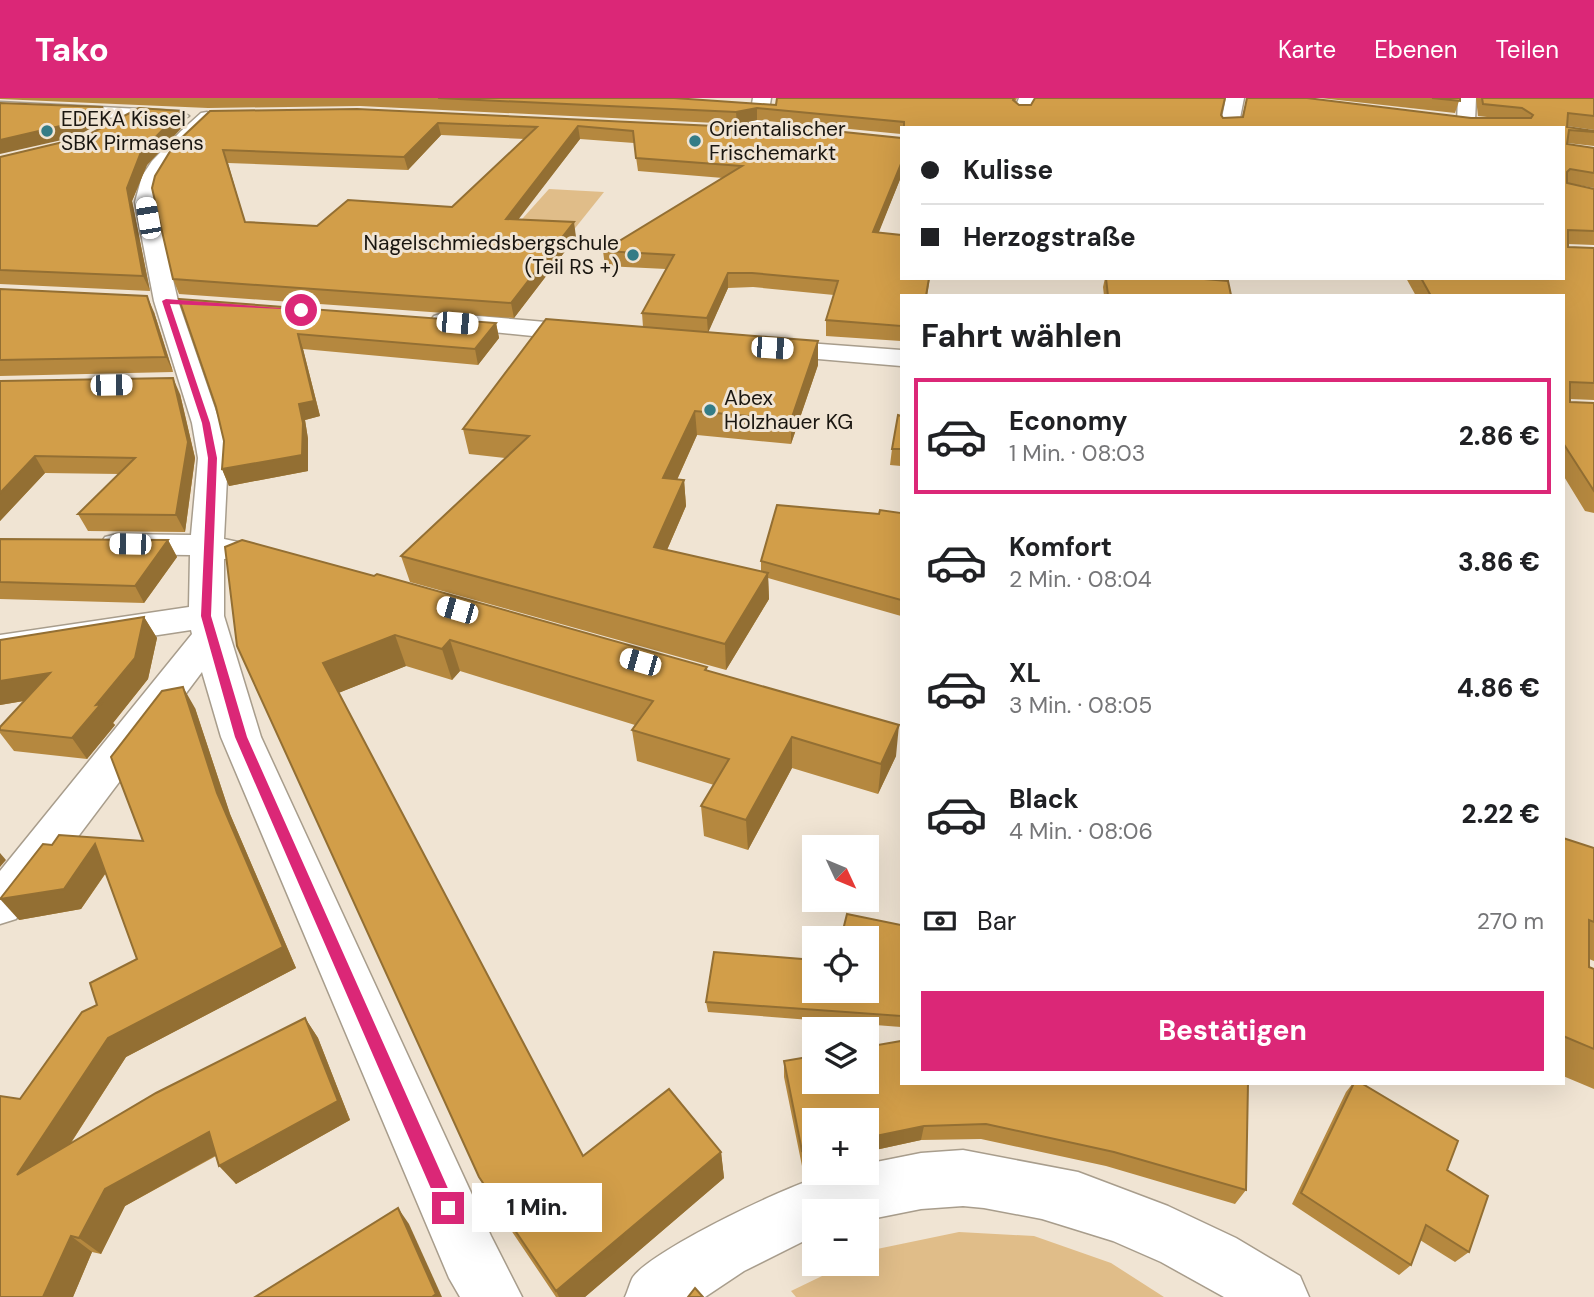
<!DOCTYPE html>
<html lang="de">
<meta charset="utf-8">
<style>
:root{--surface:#fff;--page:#f2f2f2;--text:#202124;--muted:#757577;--line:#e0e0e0;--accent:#db2777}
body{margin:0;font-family:"DM Sans",sans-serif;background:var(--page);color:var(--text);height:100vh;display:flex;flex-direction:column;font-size:26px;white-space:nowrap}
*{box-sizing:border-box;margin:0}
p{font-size:23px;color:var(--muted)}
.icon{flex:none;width:38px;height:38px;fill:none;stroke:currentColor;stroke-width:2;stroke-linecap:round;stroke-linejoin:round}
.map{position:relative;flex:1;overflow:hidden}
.details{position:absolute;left:900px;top:196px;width:665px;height:791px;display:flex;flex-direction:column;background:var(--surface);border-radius:0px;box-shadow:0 7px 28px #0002}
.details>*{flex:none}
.banner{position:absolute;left:900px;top:28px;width:665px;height:154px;border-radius:0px;box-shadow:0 7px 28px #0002;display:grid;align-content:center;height:154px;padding:0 21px;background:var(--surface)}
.needle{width:46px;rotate:134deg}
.buttons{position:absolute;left:802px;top:737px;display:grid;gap:14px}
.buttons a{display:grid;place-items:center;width:77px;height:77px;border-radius:0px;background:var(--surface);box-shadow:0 7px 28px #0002;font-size:35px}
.end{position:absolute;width:32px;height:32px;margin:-16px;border:9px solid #db2777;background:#fff;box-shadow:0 0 0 4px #fff}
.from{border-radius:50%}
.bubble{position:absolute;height:49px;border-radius:0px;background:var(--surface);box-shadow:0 7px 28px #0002;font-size:23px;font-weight:800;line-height:49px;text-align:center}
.car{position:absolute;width:21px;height:42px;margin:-21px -10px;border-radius:9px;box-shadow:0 0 5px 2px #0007;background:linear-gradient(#fff 24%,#345 0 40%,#fff 0 76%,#345 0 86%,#fff 0)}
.banner b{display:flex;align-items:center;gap:24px;height:66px;font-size:26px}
.banner b+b{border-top:2px solid var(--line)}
.banner i{width:18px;height:18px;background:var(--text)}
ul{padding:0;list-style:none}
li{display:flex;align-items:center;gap:21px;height:116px;margin:0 14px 10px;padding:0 7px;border:4px solid transparent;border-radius:0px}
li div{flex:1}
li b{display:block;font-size:26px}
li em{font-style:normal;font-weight:800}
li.selected{border-color:var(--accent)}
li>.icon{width:63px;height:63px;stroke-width:1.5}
h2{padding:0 21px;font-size:32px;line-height:84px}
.pay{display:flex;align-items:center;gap:18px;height:77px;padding:0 21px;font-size:26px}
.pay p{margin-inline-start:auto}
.button{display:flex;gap:14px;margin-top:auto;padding:14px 21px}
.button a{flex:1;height:80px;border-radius:0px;background:var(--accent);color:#fff;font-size:28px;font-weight:800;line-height:80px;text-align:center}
header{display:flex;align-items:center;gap:42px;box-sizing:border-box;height:98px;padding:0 35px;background:var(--accent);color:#fff}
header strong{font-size:33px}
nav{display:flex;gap:38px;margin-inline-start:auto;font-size:24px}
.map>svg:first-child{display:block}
</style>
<header>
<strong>Tako</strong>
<nav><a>Karte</a><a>Ebenen</a><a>Teilen</a></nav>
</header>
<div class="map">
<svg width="1594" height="1199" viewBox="0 0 1594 1199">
<rect width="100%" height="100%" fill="#f0e4d3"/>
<g fill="#e0bd89">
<polygon points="549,91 604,94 572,134 514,130"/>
<polygon points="959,1134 1034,1138 1111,1165 1164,1199 796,1199 791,1193 847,1166 866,1166 866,1156 877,1151"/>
</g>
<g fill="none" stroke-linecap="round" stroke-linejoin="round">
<defs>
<g id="minor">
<polygon points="753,0 771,0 766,30 757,35 748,30"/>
<polygon points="1019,0 1037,0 1029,17 1017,17 1014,13"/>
<polygon points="1226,0 1244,0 1238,30 1220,30"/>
<polygon points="1458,0 1476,0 1475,23 1483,30 1460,29 1457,25"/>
<polygon points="0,4 180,13 189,18 180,23 0,14"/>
<path d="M207,14l9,5c-23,30 -55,44 -61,85l23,99 42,122 8,35 -4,81 19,4 5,7 -5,7 -19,2v57l37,121 230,499 31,61h-62l-11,-19 -228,-541 -19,-65 -186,247 -16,5v-53l192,-237 -1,-4 -191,29v-24l189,-28 1,-52 -73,-1 -12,-3 -5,-7 5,-7 12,-3 74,1 7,-77 -6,-35 -38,-122 -19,-99 7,-26 10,-15 29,-30 20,-18z"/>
<polygon points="443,215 592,228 601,231 605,236 601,241 592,244 434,228 430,223 434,218"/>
<polygon points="767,242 901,252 901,268 758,256 754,250 758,244"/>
<path d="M963,1052l115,22 90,34 68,32 64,38 9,21h-85l-63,-35 -48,-21 -71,-22 -58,-11 -21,-2 -42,3 -55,11v-9h-52v25l-70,35 -39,26h-80c3,-6 5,-15 8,-20 19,-27 166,-98 201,-104 10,-2 22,-1 32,-1v-8l55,-11z"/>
</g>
</defs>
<use href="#minor" stroke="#a89d8c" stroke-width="3"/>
<use href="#minor" fill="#fff" fill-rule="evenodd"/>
</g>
<g fill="#b5883f" fill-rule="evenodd">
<polygon points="0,0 685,0 684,1 776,7 777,0 1017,0 1015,4 1019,7 1221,17 1223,20 1242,19 1247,0 1471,20 1496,20 1478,18 1476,0 1594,0 1594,32 1567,28 1567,29 1594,33 1594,48 1567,45 1567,46 1594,50 1594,90 1567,85 1594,91 1594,147 1568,146 1568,149 1594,150 1594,302 1570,301 1570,304 1594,305 1594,415 1585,413 1563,377 1563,198 1416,198 1406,180 1563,180 1563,30 901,30 901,36 757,22 737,26 360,8 208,10 0,1"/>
<polygon points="1320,0 1460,0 1455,15"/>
<path d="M210,13l691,27v39l-23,56 23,45h29l-3,18h-26v45l-75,-5v-16l8,-25 -81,-8 -25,1 -20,44 110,9v24l-27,79 -94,-9 -20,45h7l2,26 -19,44 94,22v-11l118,-47 22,-1v103l-133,-38 1,21 -43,71 -316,-88 -9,-26 104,-98 -36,-4 -6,-25 180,-102 -1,-14 24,-44 -61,-3 -2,-15 120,-73 -85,-7 -4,-28 -54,-4 -62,80 58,18 -62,81 -335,-24 -6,-15zM441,37l84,4 -73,68 -135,19 -72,-4 -17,-59 180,7z"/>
<polygon points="186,25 147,67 132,103 150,193 0,186 0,59"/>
<polygon points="1105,180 1192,180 1231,197 1249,198 1104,198 1103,189"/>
<polygon points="0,191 154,214 173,274 0,278"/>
<polygon points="179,201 496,225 499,240 478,267 303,251 320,318 305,322 308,341 308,373 229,388 222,371 224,343 216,309"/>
<polygon points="0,283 180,296 195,360 185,434 88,433 78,416 119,376 45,375 0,423"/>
<polygon points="901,318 901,368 890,367 892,351"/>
<polygon points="0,441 168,442 177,459 144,505 0,501"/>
<polygon points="225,449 707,569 707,573 896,658 878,696 792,670 748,752 704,738 701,708 714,687 637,663 632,632 635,627 460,573 452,582 406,568 338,595 583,1058 721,1054 724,1080 585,1199 556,1199 492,1104 479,1079"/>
<polygon points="144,519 157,540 148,581 113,625 115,627 87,661 14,653 0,635 0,629 24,603 0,607 0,542"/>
<polygon points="195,610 230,716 296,870 126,959 71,1045 305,920 318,940 350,1022 236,1086 216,1058 125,1108 101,1156 92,1154 73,1199 0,1199 20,1001 97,907 137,861 106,775 81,811 19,822 52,747 143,743"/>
<polygon points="1563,740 1594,750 1594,863 1589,861 1589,869 1594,871 1594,991 1563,978"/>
<polygon points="901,827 901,929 708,914 706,904 866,892"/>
<polygon points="866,949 1246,1092 1235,1106 1106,1068 981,1041 921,1042 866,1054 866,1022 802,1068 784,979 784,963"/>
<polygon points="1353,985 1361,985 1447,1072 1469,1154 1455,1164 1420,1142 1411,1167 1399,1177 1292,1106 1346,994"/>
</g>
<g fill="#936f33">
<polygon points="103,9 108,21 75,39 0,56 0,42"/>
<polygon points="757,10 757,22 737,26 736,14"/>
<polygon points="181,13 186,25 147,67 132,103 150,193 143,178 127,90 141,54"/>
<polygon points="438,25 441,37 408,72 404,59"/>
<polygon points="578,28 580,41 508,135 506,121"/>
<polygon points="901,66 901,79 873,149 873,134"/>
<polygon points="574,124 576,139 514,220 511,205"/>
<polygon points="728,175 728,190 708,235 707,220"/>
<polygon points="147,198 154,214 173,274 166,259"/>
<polygon points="496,225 499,240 478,267 475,251"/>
<polygon points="298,236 303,251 320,318 305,322 308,341 308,373 229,388 222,371 299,306"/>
<polygon points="818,243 818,267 791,346 791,322"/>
<polygon points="173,280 180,296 195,360 185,434 176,417"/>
<polygon points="695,313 697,337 666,406 663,380"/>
<polygon points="35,358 45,375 0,423 0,395"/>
<polygon points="684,382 686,408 657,475 654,449"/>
<polygon points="168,442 177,459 144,505 135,488"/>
<polygon points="768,475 769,501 726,572 725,546"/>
<polygon points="144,519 157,540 148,581 113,625 115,627 87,661 72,640 96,607"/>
<polygon points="395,537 406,568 336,596 323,565"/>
<polygon points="450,542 460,573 452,582 442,551"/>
<polygon points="50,575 64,596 0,607 0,583"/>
<polygon points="183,589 195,610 230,716 296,870 126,959 39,1094 17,1077 108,940 217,695"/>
<polygon points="899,627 896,658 878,696 881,666"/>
<polygon points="792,639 792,670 748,752 746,722"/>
<polygon points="95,746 111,767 81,811 19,822 0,801"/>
<polygon points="0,755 6,762 0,769"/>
<polygon points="305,920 318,940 350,1022 236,1086 219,1068"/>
<polygon points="924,1028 921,1042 866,1054 866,1040"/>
<polygon points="209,1034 225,1052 125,1108 101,1156 79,1140 105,1091"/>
<polygon points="814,1051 814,1065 802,1068 802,1053"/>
<polygon points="721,1054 724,1080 585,1199 559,1199 556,1193"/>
<polygon points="398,1110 409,1126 442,1199 432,1199"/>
<polygon points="71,1138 92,1154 73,1199 43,1199"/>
</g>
<g fill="#d29e49" stroke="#936f33" stroke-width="2" fill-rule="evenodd">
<polygon points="438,0 674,0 776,7 777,0 1014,0 1013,2 1019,7 1031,7 1035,0 1225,0 1221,17 1223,20 1243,19 1247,0 1307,0 1471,20 1531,20 1533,17 1522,10 1483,6 1482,0 1594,0 1594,18 1568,15 1567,29 1594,33 1594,34 1569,32 1567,46 1594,50 1594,75 1570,71 1567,74 1567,85 1594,91 1594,133 1568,132 1568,149 1594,150 1594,285 1570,284 1570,304 1594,305 1594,393 1563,345 1563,198 1431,198 1421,180 1563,180 1563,30 904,30 904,24 757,10 736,14"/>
<polygon points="1432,0 1460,0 1460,3"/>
<polygon points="0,5 103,9 69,26 0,42"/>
<polygon points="139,10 181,13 141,54 127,90 143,178 0,172 0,59 84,39"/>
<path d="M357,11l379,18 21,-4 144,15v26l-28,68 28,3v43h28l-3,18h-25v30l-75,-6 12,-39 -86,-8h-24l-21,45 -65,-5 32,-58 -71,-4 139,-85 -106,-8 -3,-27 -55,-5 -72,93 68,3 -63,81 -338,-24 -21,-91 3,-12 19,-31 36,-34zM438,25l99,4 -85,80 -104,-7 -31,26 -72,-4 -22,-72 181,7z"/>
<polygon points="1106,180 1192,180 1228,183 1231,197 1249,198 1108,198"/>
<polygon points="0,191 147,198 166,259 0,262"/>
<polygon points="179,201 496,225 475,251 298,236 314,303 299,306 303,325 302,357 222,371 224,343 216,309"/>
<polygon points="546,221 818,243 791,322 695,313 663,380 684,382 654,449 768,475 725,546 401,458 529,338 463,331"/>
<polygon points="173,280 188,344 176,417 78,416 135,360 35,358 0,395 0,283"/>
<polygon points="898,317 901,318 901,351 892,351"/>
<polygon points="777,407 879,416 880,412 901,415 901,502 761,463"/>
<polygon points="0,441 168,442 135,488 0,484"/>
<polygon points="242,442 374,478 377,476 707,569 705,572 899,627 881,666 792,639 746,722 701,708 729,661 632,632 653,603 450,542 442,551 395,537 323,565 583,1058 669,991 721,1054 556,1193 479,1079 237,548 225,449"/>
<polygon points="144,519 135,560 96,607 101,606 72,640 0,632 0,629 50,575 0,583 0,542"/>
<polygon points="183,589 217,695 283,849 108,940 17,1077 156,995 305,920 338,1003 219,1068 209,1034 105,1091 79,1140 71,1138 43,1199 0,1199 0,998 20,1001 82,914 97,907 90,885 137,861 95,746 64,791 0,801 43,746 52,747 59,737 143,743 111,659 162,593"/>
<polygon points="1563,740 1594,750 1594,824 1589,822 1589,869 1594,871 1594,951 1563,938"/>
<polygon points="847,816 901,827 901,918 706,904 714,854 814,862 814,892 866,892 866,840 841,840"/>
<polygon points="901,943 901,985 1248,985 1246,1092 1114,1054 986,1026 924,1028 866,1040 866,1022 814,1022 814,1051 802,1053 784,963 814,958 814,984 866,984 866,949"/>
<polygon points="1354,985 1361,985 1458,1043 1447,1072 1488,1098 1469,1154 1426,1127 1411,1167 1301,1095"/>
<polygon points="398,1110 436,1196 432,1199 255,1199"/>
<polygon points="695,1190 703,1199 688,1199"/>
</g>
<polygon fill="#db2777" points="166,201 305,212 170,206 210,325 217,360 211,518 247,639 454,1104 457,1110 454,1116 448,1118 442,1116 235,639 201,518 208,360 202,325 162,203"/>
<g fill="#347c86" stroke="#f0e4d3" stroke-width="2.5">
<circle cx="47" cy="33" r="7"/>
<circle cx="695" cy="43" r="7"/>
<circle cx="633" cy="157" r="7"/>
<circle cx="710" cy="312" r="7"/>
</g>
<g text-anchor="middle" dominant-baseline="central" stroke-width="6" stroke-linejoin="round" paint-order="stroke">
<g font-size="21" fill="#1a1610" stroke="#f0e4d3" text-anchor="start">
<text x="61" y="21">EDEKA Kissel<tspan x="61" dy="24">SBK Pirmasens</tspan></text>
<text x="709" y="31">Orientalischer<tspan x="709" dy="24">Frischemarkt</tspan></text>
<text x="619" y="145" text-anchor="end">Nagelschmiedsbergschule<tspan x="619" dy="24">(Teil RS +)</tspan></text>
<text x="724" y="300">Abex<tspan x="724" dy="24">Holzhauer KG</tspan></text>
</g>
</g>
</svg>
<div class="buttons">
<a><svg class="needle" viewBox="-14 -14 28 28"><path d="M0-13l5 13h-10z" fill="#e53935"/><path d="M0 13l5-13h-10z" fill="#757577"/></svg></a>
<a><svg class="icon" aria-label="locate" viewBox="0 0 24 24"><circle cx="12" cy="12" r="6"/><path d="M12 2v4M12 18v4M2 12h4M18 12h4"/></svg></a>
<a><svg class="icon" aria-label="layers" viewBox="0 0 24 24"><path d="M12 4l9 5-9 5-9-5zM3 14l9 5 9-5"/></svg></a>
<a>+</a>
<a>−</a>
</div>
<i class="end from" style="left:301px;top:212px"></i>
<i class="end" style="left:448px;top:1110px"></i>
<div class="bubble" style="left:472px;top:1085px;width:130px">1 Min.</div>
<i class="car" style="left:148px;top:120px;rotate:350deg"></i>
<i class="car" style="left:457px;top:225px;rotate:95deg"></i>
<i class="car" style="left:772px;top:250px;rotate:94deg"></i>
<i class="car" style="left:111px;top:287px;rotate:89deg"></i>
<i class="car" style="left:130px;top:446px;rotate:271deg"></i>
<i class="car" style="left:457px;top:512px;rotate:286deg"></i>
<i class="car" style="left:640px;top:564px;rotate:286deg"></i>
<div class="banner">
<b><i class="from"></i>Kulisse</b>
<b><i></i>Herzogstraße</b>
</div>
<section class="details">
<h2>Fahrt wählen</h2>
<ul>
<li class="selected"><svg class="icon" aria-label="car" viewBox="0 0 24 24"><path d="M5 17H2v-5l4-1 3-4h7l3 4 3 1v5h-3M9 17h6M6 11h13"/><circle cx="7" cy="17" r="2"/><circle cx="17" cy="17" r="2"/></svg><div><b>Economy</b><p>1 Min. · 08:03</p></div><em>2.86 €</em></li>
<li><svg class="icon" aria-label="car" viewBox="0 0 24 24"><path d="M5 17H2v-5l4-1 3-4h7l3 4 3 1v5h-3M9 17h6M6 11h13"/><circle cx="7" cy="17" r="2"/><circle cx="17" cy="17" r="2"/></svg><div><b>Komfort</b><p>2 Min. · 08:04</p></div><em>3.86 €</em></li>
<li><svg class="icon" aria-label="car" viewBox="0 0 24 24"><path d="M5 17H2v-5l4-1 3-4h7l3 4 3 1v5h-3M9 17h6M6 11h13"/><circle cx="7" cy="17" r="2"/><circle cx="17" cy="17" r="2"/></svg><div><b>XL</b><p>3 Min. · 08:05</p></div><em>4.86 €</em></li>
<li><svg class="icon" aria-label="car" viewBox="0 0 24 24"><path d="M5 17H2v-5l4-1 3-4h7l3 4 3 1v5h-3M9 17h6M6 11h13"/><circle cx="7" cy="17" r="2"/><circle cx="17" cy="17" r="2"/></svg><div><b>Black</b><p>4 Min. · 08:06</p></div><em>2.22 €</em></li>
</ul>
<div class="pay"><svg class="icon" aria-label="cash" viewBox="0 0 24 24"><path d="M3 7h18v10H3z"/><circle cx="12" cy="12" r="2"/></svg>Bar<p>270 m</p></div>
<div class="button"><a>Bestätigen</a></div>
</section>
</div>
